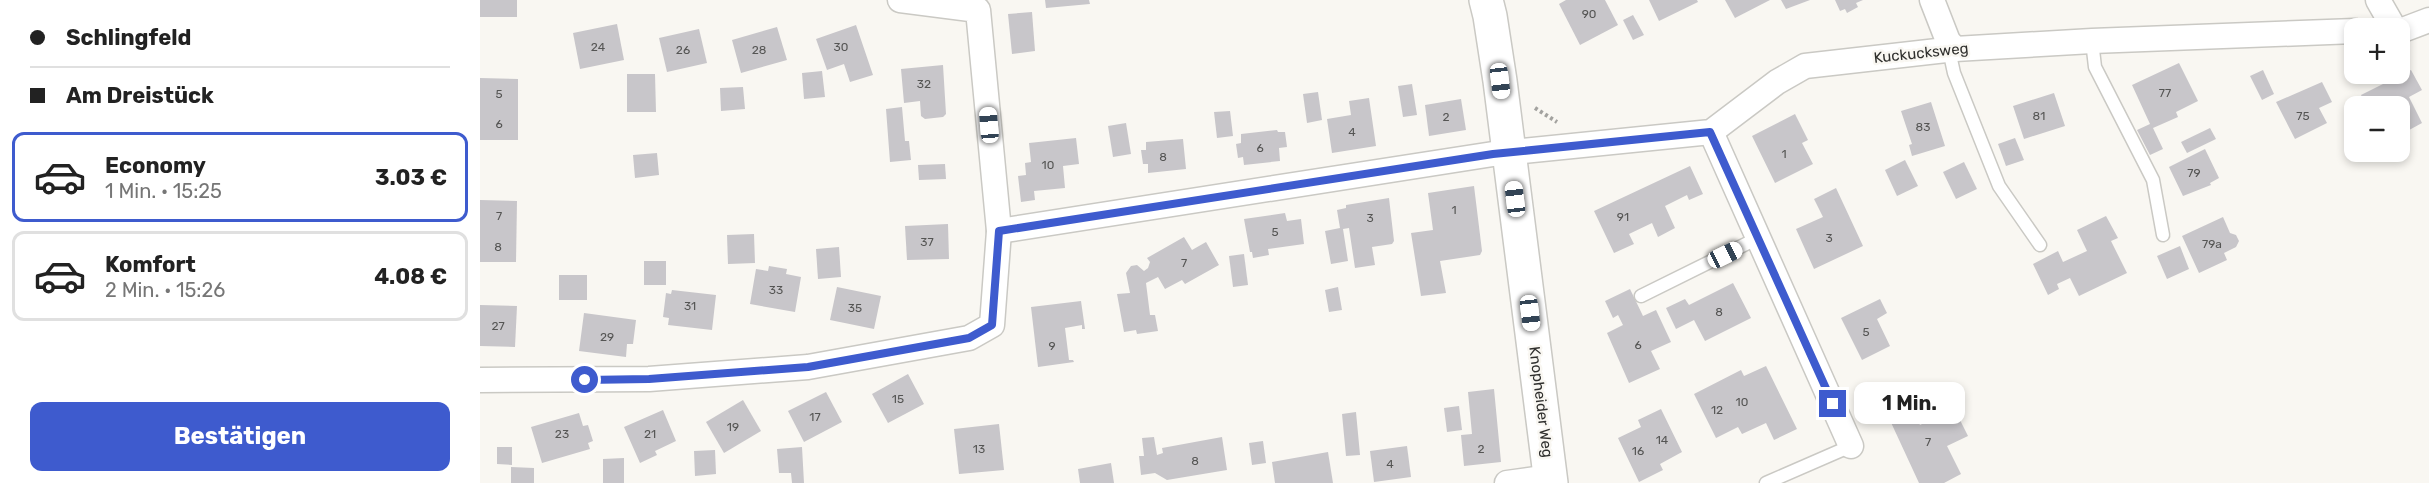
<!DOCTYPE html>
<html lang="de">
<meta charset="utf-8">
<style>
:root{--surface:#fff;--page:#f6f6f6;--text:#222;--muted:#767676;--line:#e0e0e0;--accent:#3e5bce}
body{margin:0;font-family:Rubik,sans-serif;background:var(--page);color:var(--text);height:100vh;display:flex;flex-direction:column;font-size:22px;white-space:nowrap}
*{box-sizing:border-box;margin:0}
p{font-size:20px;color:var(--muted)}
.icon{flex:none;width:33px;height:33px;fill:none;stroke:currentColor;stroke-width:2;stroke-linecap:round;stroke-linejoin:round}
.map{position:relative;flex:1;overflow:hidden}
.panel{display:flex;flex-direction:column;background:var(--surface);width:480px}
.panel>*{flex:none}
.guide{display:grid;align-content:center;height:132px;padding:0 30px;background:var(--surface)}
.buttons{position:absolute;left:1864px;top:18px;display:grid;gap:12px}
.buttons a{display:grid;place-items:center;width:66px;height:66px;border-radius:12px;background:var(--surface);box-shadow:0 3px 9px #0003;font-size:30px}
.end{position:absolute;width:27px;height:27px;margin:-14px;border:8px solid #3e5bce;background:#fff;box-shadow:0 0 0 3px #fff}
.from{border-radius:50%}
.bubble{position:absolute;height:42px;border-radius:12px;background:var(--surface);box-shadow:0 3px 9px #0003;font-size:20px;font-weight:700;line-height:42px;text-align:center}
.car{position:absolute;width:18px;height:36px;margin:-18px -9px;border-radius:8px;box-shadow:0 0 4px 2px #0007;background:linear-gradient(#fff 24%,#345 0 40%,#fff 0 76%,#345 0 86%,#fff 0)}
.guide b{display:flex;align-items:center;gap:21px;height:57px;font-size:22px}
.guide b+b{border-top:2px solid var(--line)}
.guide i{width:15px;height:15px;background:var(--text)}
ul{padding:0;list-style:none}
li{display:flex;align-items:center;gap:18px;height:90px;margin:0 12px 9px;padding:0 18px;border:3px solid var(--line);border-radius:12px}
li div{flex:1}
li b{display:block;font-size:22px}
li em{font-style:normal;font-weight:700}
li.selected{border-color:var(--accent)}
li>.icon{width:54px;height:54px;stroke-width:1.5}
.action{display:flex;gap:12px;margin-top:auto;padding:12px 30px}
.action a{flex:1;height:69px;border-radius:12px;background:var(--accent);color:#fff;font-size:24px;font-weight:700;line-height:69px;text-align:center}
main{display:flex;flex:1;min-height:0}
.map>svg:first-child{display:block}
</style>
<main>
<section class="panel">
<div class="guide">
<b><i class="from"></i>Schlingfeld</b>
<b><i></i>Am Dreistück</b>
</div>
<ul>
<li class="selected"><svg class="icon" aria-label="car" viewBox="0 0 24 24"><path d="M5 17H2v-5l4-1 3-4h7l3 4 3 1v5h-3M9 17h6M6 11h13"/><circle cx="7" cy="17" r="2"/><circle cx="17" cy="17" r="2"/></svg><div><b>Economy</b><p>1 Min. · 15:25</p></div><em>3.03 €</em></li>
<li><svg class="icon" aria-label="car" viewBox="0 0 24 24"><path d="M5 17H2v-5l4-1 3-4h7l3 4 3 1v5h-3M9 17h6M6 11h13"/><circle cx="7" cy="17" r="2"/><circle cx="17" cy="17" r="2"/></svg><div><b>Komfort</b><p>2 Min. · 15:26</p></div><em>4.08 €</em></li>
</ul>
<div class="action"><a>Bestätigen</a></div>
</section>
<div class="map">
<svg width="1949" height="483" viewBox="0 0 1949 483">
<rect width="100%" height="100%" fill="#f9f7f2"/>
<g fill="#c8c6ca">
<rect x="0" y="0" width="37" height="17"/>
<polygon points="565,0 609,0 610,4 566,8"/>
<polygon points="1086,0 1125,0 1138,25 1100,45 1079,4"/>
<polygon points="1169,0 1217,0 1218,2 1179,21"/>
<polygon points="1245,0 1290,0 1255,18"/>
<polygon points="1301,0 1330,0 1306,9"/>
<polygon points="1355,0 1383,0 1376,3 1378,7 1367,13 1365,9 1360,11"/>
<polygon points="552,12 555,51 532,54 528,14"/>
<polygon points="1153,15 1164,35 1153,40 1143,20"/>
<polygon points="137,24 144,60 100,69 93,33"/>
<polygon points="376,25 393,75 370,82 364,64 347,70 336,39"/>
<polygon points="297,27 307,60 261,73 252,40"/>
<polygon points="219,29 227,63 187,72 179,38"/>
<polygon points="1699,63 1718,101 1696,112 1698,117 1673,128 1683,149 1670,155 1657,130 1670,124 1652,85"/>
<polygon points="463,65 466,114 463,117 445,119 441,116 440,101 424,103 421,69"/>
<polygon points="1783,70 1794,94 1782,100 1770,76"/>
<polygon points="1931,70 1942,90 1929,97 1942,123 1920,135 1920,106 1887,106 1881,95"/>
<polygon points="342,71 345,97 324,99 322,73"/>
<polygon points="147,74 175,74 176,112 147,112"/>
<polygon points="0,78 38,79 38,140 0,140"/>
<polygon points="1842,82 1852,102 1839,108 1847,123 1815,139 1796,102"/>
<polygon points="932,84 937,115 923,117 918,86"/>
<polygon points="263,87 265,109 241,111 240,88"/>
<polygon points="838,92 842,120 827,123 823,94"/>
<polygon points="1574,93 1585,126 1544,139 1533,106"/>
<polygon points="889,98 896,146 852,153 847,119 871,115 869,101"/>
<polygon points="981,99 986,130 949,136 945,105"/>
<polygon points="1451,102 1465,146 1432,156 1429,145 1432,144 1421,111"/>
<polygon points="422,107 425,141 429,141 431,160 410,162 406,109"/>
<polygon points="750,111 753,136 737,138 734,112"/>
<polygon points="1315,114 1328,140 1322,143 1333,164 1295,183 1272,136"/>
<polygon points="646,123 651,154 633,157 628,126"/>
<polygon points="1730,128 1736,139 1707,153 1701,142"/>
<polygon points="797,130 798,132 805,132 807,147 799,148 800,161 764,165 763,157 758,158 756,144 761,143 761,134"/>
<polygon points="596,138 599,164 583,166 585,188 554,191 555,200 541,202 538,176 546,175 545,163 551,162 549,143"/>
<polygon points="1535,138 1544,160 1526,166 1518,144"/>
<polygon points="703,139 706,169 668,173 668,164 663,164 661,150 666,150 666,142"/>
<polygon points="1725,149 1739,178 1730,183 1731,185 1703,196 1689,167"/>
<polygon points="177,153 179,175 155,178 153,155"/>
<polygon points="1425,160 1438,186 1417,196 1405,170"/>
<polygon points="1484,162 1497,189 1476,199 1463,172"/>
<polygon points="465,164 466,179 439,180 438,165"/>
<polygon points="1210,166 1223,194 1209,200 1207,195 1185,206 1195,228 1178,237 1172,223 1149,234 1154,244 1134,253 1114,211"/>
<polygon points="994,186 1002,251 1000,255 960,261 966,293 941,296 931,233 953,230 948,193"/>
<polygon points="1356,188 1383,246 1334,269 1316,229 1343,217 1334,199"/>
<polygon points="909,198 914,241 912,244 892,247 895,265 875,268 869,228 863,229 868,261 851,264 845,231 860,228 857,210 866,208 866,205"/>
<polygon points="0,200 37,201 36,262 0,262"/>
<polygon points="805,213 807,221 821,219 824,244 788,249 789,255 773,258 772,252 770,252 764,219"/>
<polygon points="1626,216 1638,238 1631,241 1647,273 1599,296 1590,278 1577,284 1579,289 1568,295 1553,264 1578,251 1583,262 1607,251 1597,230"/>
<polygon points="1743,217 1750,233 1756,235 1759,241 1756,247 1744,253 1747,260 1719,273 1702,236"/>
<polygon points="468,224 469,259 427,260 425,226"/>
<polygon points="274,234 275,263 248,264 247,235"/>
<polygon points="704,237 712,250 726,242 739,265 705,284 702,280 685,289 678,277 666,283 670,315 675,315 678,331 657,334 656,330 644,332 637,294 650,293 646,273 651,266 657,265 664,271 668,268 670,262 667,258"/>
<polygon points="1700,246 1709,269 1687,279 1677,256"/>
<polygon points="359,247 361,277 338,279 336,249"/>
<polygon points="764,254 768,285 753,287 749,256"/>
<rect x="164" y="261" width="22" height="24"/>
<polygon points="289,266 307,269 306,274 321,277 315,312 270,304 276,269 288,271"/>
<rect x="79" y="275" width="28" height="25"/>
<polygon points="1253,283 1271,318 1225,341 1214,320 1196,329 1186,308 1205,299 1209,305"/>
<polygon points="357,287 401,296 394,329 350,320"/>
<polygon points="858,287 862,310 849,312 845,290"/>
<polygon points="1150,289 1163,316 1176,310 1191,342 1171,351 1180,369 1149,383 1127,333 1143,325 1138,315 1133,318 1125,301"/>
<polygon points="192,290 236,295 232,330 188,325 189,318 183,317 186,293 191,294"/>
<polygon points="1400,299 1407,313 1397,319 1410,346 1382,360 1361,318"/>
<polygon points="601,301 605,329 602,329 602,325 585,328 589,360 593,360 594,362 558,367 551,307"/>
<polygon points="0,305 37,306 35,347 0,346"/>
<polygon points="104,313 156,320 153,344 147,344 146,357 99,351"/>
<polygon points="1286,366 1317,429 1294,440 1286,423 1262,434 1258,427 1236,438 1214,394 1261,370 1264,376"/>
<polygon points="428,374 444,404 408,423 392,394"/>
<polygon points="1014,389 1021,462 984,466 981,435 992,434 988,392"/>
<polygon points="346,392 362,422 324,442 308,411"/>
<polygon points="263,400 281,431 244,453 226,422"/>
<polygon points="1430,405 1440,425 1474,408 1488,436 1467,446 1481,474 1464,483 1439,483 1408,416"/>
<polygon points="979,406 982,430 967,432 964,408"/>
<polygon points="1181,409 1202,452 1180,464 1183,470 1159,482 1138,438 1161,427 1158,420"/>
<polygon points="183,410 196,441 175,451 177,455 160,463 144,427"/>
<polygon points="876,412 880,455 866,456 862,414"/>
<polygon points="99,413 103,426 108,425 113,441 108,443 110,449 62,463 51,427"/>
<polygon points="519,424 524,470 479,474 474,429"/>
<polygon points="674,437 677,455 683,453 682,448 742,437 747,470 687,480 675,473 661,475 659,456 664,456 662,438"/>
<polygon points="783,441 786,463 772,465 769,443"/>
<polygon points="927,446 931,477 894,482 890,451"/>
<polygon points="17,447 32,447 32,465 17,464"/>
<polygon points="322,447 324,483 312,483 311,473 299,473 297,449"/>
<polygon points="235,450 236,474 215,476 214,451"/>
<polygon points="848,452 853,483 795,483 792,462"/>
<polygon points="144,458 144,483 123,483 123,459"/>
<polygon points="631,463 634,483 600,483 598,469"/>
<polygon points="31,467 54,468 54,483 31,483"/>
</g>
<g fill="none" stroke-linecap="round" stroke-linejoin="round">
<defs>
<g id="service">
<polyline points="1612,41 1615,67 1673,180 1683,235"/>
<polyline points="1469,50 1474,73 1519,186 1560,245"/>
<polyline points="1161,296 1278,238"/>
<polyline points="1286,483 1371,446"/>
</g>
<g id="minor">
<polyline points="1452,0 1468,41 1475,49"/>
<polyline points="1898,0 1914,28"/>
<polyline points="1920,31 1949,20"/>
<polyline points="1231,132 1371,446"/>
<polyline points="519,231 1013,154 1231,132 1297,82 1325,66 1475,49 1612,41 1875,31"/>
<polyline points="0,380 169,379 328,367 489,338 512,325 519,231 498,10 420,0"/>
<polyline points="1027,483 1070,477"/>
</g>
<polyline id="secondary" points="1006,0 1010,16 1020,81 1071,483"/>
</defs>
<use href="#service" stroke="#cac9c4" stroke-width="15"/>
<use href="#minor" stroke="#cac9c4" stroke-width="27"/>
<use href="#secondary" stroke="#cac9c4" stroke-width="36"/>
<polyline stroke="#a3a29f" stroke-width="4" stroke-dasharray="3 3" stroke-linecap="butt" points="1055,108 1077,122"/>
<use href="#service" stroke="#fff" stroke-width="12"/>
<use href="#minor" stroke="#fff" stroke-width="24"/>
<use href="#secondary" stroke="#fff" stroke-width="33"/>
</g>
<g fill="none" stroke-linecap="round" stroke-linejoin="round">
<polyline stroke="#3e5bce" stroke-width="8" points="105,380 169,379 328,367 489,338 512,325 519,231 1013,154 1230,132 1353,404"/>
</g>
<g text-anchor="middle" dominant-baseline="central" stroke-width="5" stroke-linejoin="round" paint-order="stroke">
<g font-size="12" fill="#555554">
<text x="1109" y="14">90</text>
<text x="118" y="47">24</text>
<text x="361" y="47">30</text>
<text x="203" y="50">26</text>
<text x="279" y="50">28</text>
<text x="444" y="84">32</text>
<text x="1685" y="93">77</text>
<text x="19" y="94">5</text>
<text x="1559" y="116">81</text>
<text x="1823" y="116">75</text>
<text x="966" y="117">2</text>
<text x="19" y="124">6</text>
<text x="1443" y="127">83</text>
<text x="872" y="132">4</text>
<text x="780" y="148">6</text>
<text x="1304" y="154">1</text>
<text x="683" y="157">8</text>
<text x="568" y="165">10</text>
<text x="1714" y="173">79</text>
<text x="974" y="210">1</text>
<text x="19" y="216">7</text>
<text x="1143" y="217">91</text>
<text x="890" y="218">3</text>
<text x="795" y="232">5</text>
<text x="1349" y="238">3</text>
<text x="447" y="242">37</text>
<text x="1732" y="244">79a</text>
<text x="18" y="247">8</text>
<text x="704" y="263">7</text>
<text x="296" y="290">33</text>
<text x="210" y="306">31</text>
<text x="375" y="308">35</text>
<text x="1239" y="312">8</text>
<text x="18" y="326">27</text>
<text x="1386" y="332">5</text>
<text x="127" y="337">29</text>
<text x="1158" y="345">6</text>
<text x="572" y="346">9</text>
<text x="418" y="399">15</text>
<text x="1262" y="402">10</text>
<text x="1237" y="410">12</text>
<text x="335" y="417">17</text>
<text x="253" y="427">19</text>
<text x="82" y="434">23</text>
<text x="170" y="434">21</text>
<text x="1182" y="440">14</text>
<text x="1448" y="442">7</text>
<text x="499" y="449">13</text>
<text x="1001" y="449">2</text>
<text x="1158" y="451">16</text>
<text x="715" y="461">8</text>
<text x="910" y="464">4</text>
</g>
<g font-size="15" fill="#2f2f2d" stroke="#f9f7f2">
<text transform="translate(1441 53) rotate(-6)">Kuckucksweg</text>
<text transform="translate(1061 402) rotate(83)">Knopheider Weg</text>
</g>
</g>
</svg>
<div class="buttons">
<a>+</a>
<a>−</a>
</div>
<i class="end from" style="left:105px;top:380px"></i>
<i class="end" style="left:1353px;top:404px"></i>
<div class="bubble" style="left:1374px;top:382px;width:111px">1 Min.</div>
<i class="car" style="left:1020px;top:81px;rotate:173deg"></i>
<i class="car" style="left:509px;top:125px;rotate:355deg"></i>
<i class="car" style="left:1035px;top:199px;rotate:353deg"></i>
<i class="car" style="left:1245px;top:255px;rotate:64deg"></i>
<i class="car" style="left:1050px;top:313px;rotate:173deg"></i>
</div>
</main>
